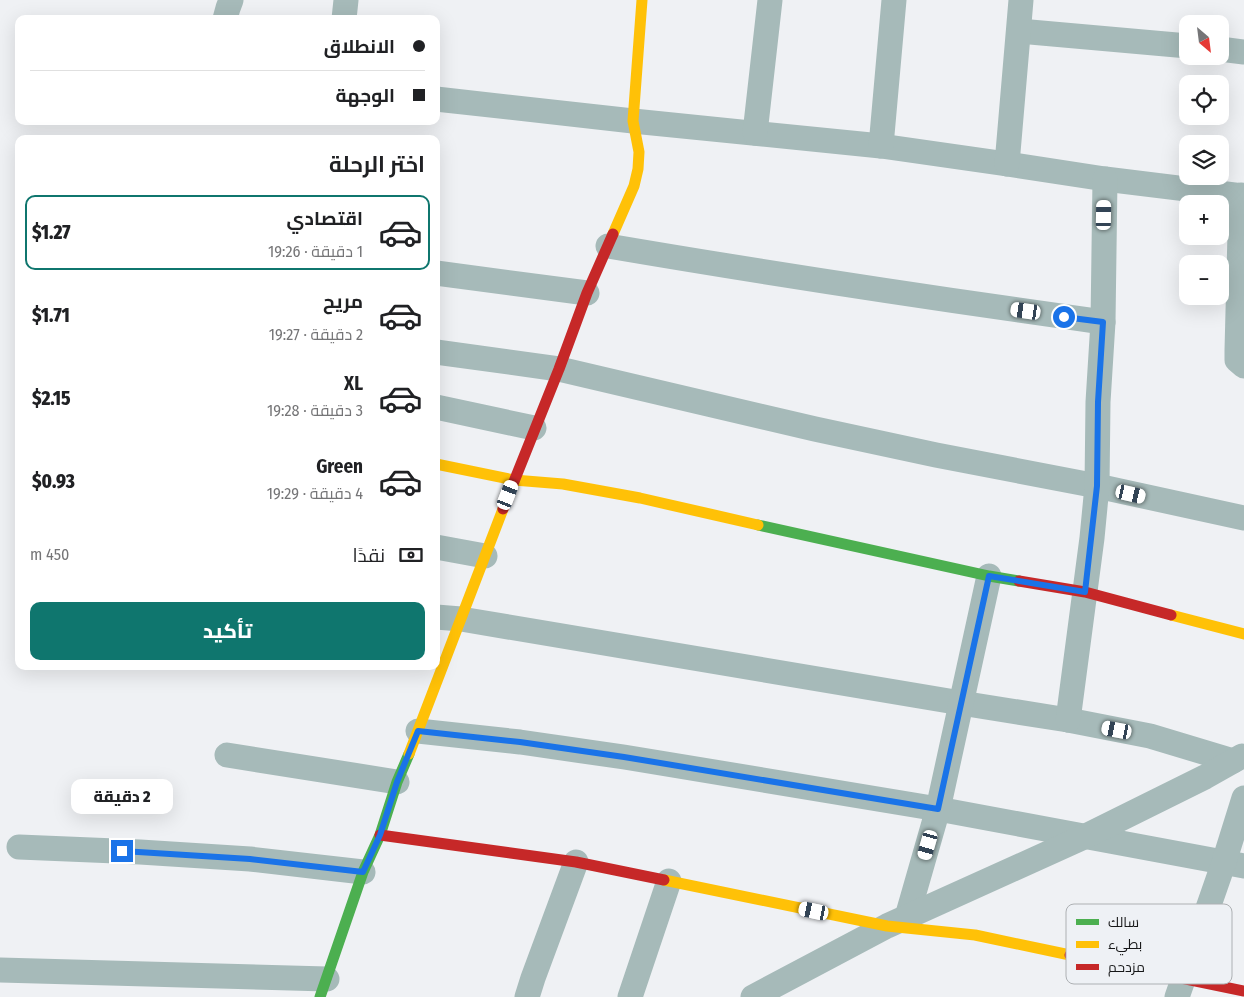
<!DOCTYPE html>
<html lang="ar">
<meta charset="utf-8">
<style>
:root{--surface:#fff;--page:#f6f6f6;--text:#202124;--muted:#757577;--line:#e0e0e0;--accent:#0f766e}
body{margin:0;font-family:"Fira Sans Condensed",Cairo,sans-serif;background:var(--page);color:var(--text);direction:rtl;height:100vh;display:flex;flex-direction:column;font-size:19px;white-space:nowrap}
*{box-sizing:border-box;margin:0}
p{font-size:16px;color:var(--muted)}
.icon{flex:none;width:28px;height:28px;fill:none;stroke:currentColor;stroke-width:2;stroke-linecap:round;stroke-linejoin:round}
.map{position:relative;flex:1;overflow:hidden;direction:ltr}
.side{position:absolute;left:15px;top:135px;width:425px;height:535px;display:flex;flex-direction:column;background:var(--surface);border-radius:10px;box-shadow:0 5px 20px #0002;direction:rtl}
.side>*{flex:none}
.hud{position:absolute;left:15px;top:15px;width:425px;height:110px;border-radius:10px;box-shadow:0 5px 20px #0002;direction:rtl;display:grid;align-content:center;height:110px;padding:0 15px;background:var(--surface)}
.needle{width:32px;rotate:152deg}
.tools{position:absolute;left:1179px;top:15px;display:grid;gap:10px}
.tools a{display:grid;place-items:center;width:50px;height:50px;border-radius:10px;background:var(--surface);box-shadow:0 5px 20px #0002;font-size:25px}
.end{position:absolute;width:22px;height:22px;margin:-11px;border:6px solid #1a73e8;background:#fff;box-shadow:0 0 0 2px #fff}
.from{border-radius:50%}
.bubble{position:absolute;height:35px;border-radius:10px;background:var(--surface);box-shadow:0 5px 20px #0002;font-size:16px;font-weight:800;line-height:35px;text-align:center;direction:rtl}
.car{position:absolute;width:15px;height:30px;margin:-15px -8px;border-radius:6px;box-shadow:0 0 4px 1px #0007;background:linear-gradient(#fff 24%,#345 0 40%,#fff 0 76%,#345 0 86%,#fff 0)}
.hud b{display:flex;align-items:center;gap:18px;height:48px;font-size:19px}
.hud b+b{border-top:1px solid var(--line)}
.hud i{width:12px;height:12px;background:var(--text)}
ul{padding:0;list-style:none}
li{display:flex;align-items:center;gap:15px;height:75px;margin:0 10px 8px;padding:0 5px;border:2px solid transparent;border-radius:10px}
li div{flex:1}
li b{display:block;font-size:19px}
li em{font-style:normal;font-weight:800}
li.on{border-color:var(--accent)}
li>.icon{width:45px;height:45px;stroke-width:1.5}
h2{padding:0 15px;font-size:22px;line-height:60px}
.pay{display:flex;align-items:center;gap:12px;height:55px;padding:0 15px;font-size:19px}
.pay p{margin-inline-start:auto}
.action{display:flex;gap:10px;margin-top:auto;padding:10px 15px}
.action a{flex:1;height:58px;border-radius:10px;background:var(--accent);color:#fff;font-size:20px;font-weight:800;line-height:58px;text-align:center}
.map>svg:first-child{display:block}
</style>
<div class="map">
<svg width="1244" height="997" viewBox="0 0 1244 997">
<rect width="100%" height="100%" fill="#eff1f4"/>
<g fill="none" stroke-linecap="round" stroke-linejoin="round">
<g stroke="#a6bab9" stroke-width="25">
<polyline points="225,19 228,8 231,0"/>
<polyline points="344,19 346,0"/>
<polyline points="1019,31 1188,46"/>
<polyline points="1220,49 1244,52"/>
<polyline points="436,99 633,121 881,146 1007,164 1105,179 1244,196"/>
<polyline points="755,133 770,0"/>
<polyline points="881,146 894,0"/>
<polyline points="1007,164 1021,0"/>
<polyline points="1241,195 1237,350 1237,360 1244,366"/>
<path d="M608,246c164,28 330,53 495,76"/>
<polyline points="436,273 587,293"/>
<polyline points="436,352 559,369 815,429 936,455 1097,486 1244,518"/>
<polyline points="436,407 534,428"/>
<polyline points="436,547 485,556"/>
<polyline points="436,617 461,619 961,703 1068,720 1150,736 1233,761"/>
<polyline points="1068,720 1092,538 1097,486 1098,402 1103,322 1105,179"/>
<polyline points="418,731 520,742 624,757 938,809 1244,866"/>
<polyline points="227,755 397,782"/>
<polyline points="19,847 140,852 250,859 363,872"/>
<polyline points="907,917 938,809 989,576"/>
<polyline points="0,970 327,979"/>
<polyline points="527,997 533,978 576,862"/>
<polyline points="630,997 669,881"/>
<polyline points="753,997 887,926 1086,836 1205,777 1242,756"/>
<polyline points="1177,997 1224,862 1244,798"/>
</g>
<g stroke="#4caf50" stroke-width="11">
<polyline points="758,525 989,576 1019,581"/>
<polyline points="320,997 363,872 380,835 397,782 409,754"/>
</g>
<g stroke="#ffc107" stroke-width="11">
<polyline points="613,234 634,186 638,169 639,152 633,121 642,0"/>
<polyline points="436,464 514,480 563,484 640,498 758,525"/>
<polyline points="1171,615 1244,634"/>
<polyline points="409,754 503,509"/>
<polyline points="664,880 887,926 975,935 1070,955"/>
</g>
<g stroke="#c62828" stroke-width="11">
<polyline points="503,509 559,369 587,293 613,234"/>
<polyline points="1019,581 1085,592 1171,615"/>
<polyline points="380,835 576,862 664,880"/>
<polyline points="1070,955 1244,991"/>
</g>
</g>
<g fill="none" stroke-linecap="round" stroke-linejoin="round">
<polyline stroke="#1a73e8" stroke-width="6" points="122,851 250,859 363,872 380,835 397,782 418,731 520,742 624,757 938,809 989,576 1085,592 1097,486 1098,402 1103,322 1064,317"/>
</g>
<rect x="1066" y="904" width="166" height="80" rx="8" fill="#eef1f5" stroke="#adb0b3" stroke-width="1"/>
<rect x="1076" y="919" width="23" height="6" fill="#4caf50"/>
<rect x="1076" y="941" width="23" height="7" fill="#ffc107"/>
<rect x="1076" y="964" width="23" height="6" fill="#c62828"/>
<g font-size="14" fill="#161718">
<text x="1108" y="927">سالك</text>
<text x="1108" y="949">بطيء</text>
<text x="1108" y="972">مزدحم</text>
</g>
</svg>
<div class="tools">
<a><svg class="needle" viewBox="-14 -14 28 28"><path d="M0-13l5 13h-10z" fill="#e53935"/><path d="M0 13l5-13h-10z" fill="#757577"/></svg></a>
<a><svg class="icon" aria-label="locate" viewBox="0 0 24 24"><circle cx="12" cy="12" r="6"/><path d="M12 2v4M12 18v4M2 12h4M18 12h4"/></svg></a>
<a><svg class="icon" aria-label="layers" viewBox="0 0 24 24"><path d="M12 4l9 5-9 5-9-5zM3 14l9 5 9-5"/></svg></a>
<a>+</a>
<a>−</a>
</div>
<i class="end from" style="left:1064px;top:317px"></i>
<i class="end" style="left:122px;top:851px"></i>
<div class="bubble" style="left:71px;top:779px;width:102px">2 دقيقة</div>
<i class="car" style="left:1104px;top:215px;rotate:1deg"></i>
<i class="car" style="left:1026px;top:311px;rotate:278deg"></i>
<i class="car" style="left:1131px;top:494px;rotate:103deg"></i>
<i class="car" style="left:508px;top:495px;rotate:21deg"></i>
<i class="car" style="left:1117px;top:730px;rotate:281deg"></i>
<i class="car" style="left:928px;top:845px;rotate:196deg"></i>
<i class="car" style="left:814px;top:911px;rotate:282deg"></i>
<div class="hud">
<b><i class="from"></i>الانطلاق</b>
<b><i></i>الوجهة</b>
</div>
<section class="side">
<h2>اختر الرحلة</h2>
<ul>
<li class="on"><svg class="icon" aria-label="car" viewBox="0 0 24 24"><path d="M5 17H2v-5l4-1 3-4h7l3 4 3 1v5h-3M9 17h6M6 11h13"/><circle cx="7" cy="17" r="2"/><circle cx="17" cy="17" r="2"/></svg><div><b>اقتصادي</b><p>1 دقيقة · 19:26</p></div><em>$1.27</em></li>
<li><svg class="icon" aria-label="car" viewBox="0 0 24 24"><path d="M5 17H2v-5l4-1 3-4h7l3 4 3 1v5h-3M9 17h6M6 11h13"/><circle cx="7" cy="17" r="2"/><circle cx="17" cy="17" r="2"/></svg><div><b>مريح</b><p>2 دقيقة · 19:27</p></div><em>$1.71</em></li>
<li><svg class="icon" aria-label="car" viewBox="0 0 24 24"><path d="M5 17H2v-5l4-1 3-4h7l3 4 3 1v5h-3M9 17h6M6 11h13"/><circle cx="7" cy="17" r="2"/><circle cx="17" cy="17" r="2"/></svg><div><b>XL</b><p>3 دقيقة · 19:28</p></div><em>$2.15</em></li>
<li><svg class="icon" aria-label="car" viewBox="0 0 24 24"><path d="M5 17H2v-5l4-1 3-4h7l3 4 3 1v5h-3M9 17h6M6 11h13"/><circle cx="7" cy="17" r="2"/><circle cx="17" cy="17" r="2"/></svg><div><b>Green</b><p>4 دقيقة · 19:29</p></div><em>$0.93</em></li>
</ul>
<div class="pay"><svg class="icon" aria-label="cash" viewBox="0 0 24 24"><path d="M3 7h18v10H3z"/><circle cx="12" cy="12" r="2"/></svg>نقدًا<p>450 m</p></div>
<div class="action"><a>تأكيد</a></div>
</section>
</div>
